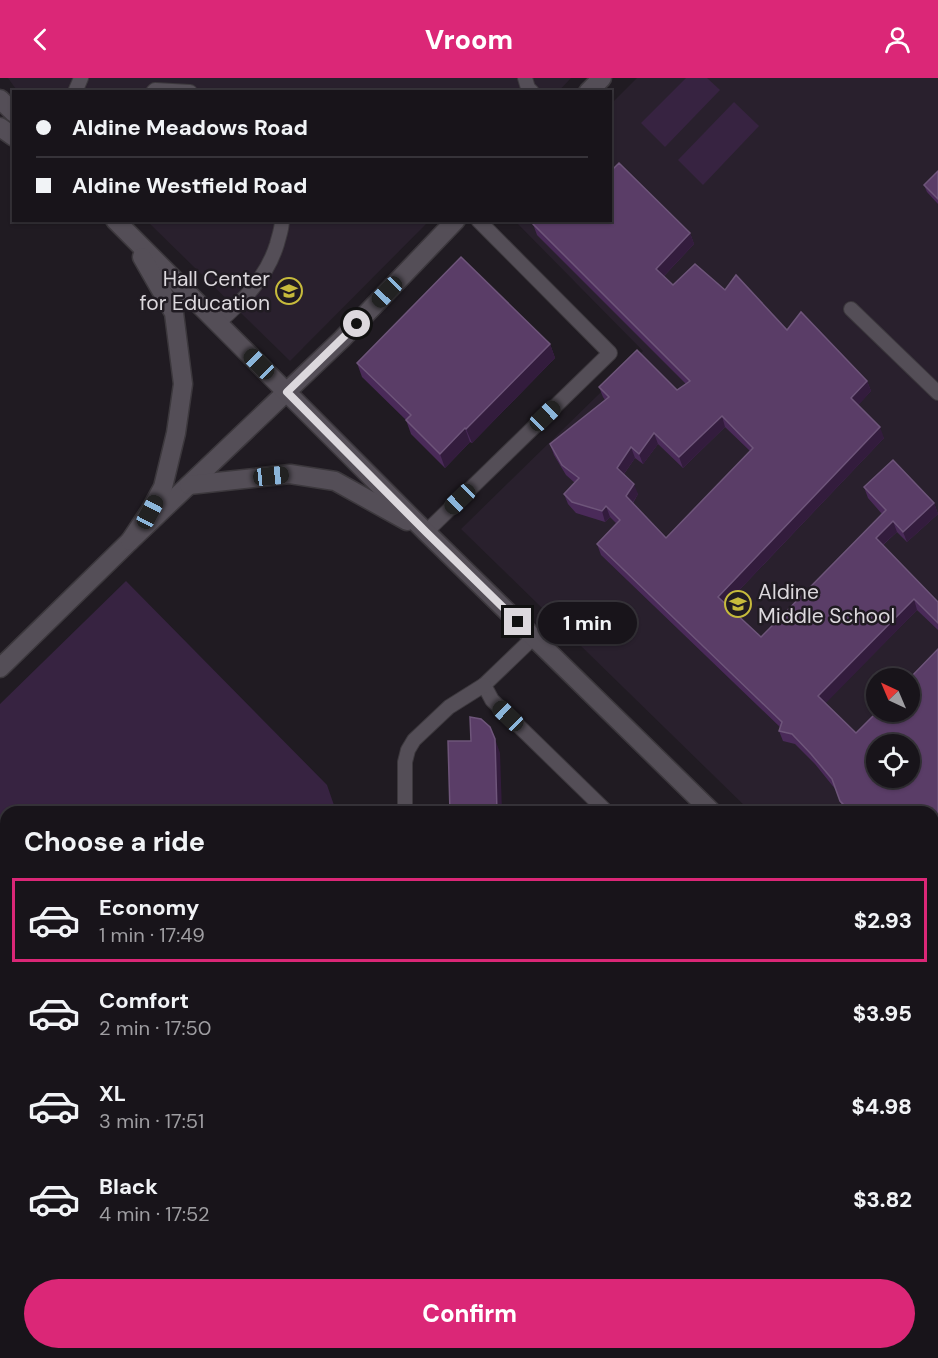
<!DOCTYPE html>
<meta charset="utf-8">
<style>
:root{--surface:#18141a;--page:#252127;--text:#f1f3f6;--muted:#9f9ea2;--line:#363339;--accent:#db2777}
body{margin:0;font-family:"DM Sans",sans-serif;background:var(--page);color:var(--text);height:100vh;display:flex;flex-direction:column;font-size:22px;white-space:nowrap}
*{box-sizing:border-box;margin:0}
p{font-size:20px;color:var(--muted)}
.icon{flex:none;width:33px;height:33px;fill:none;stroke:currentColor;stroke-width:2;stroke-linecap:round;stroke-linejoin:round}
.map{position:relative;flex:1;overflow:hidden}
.details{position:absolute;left:0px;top:728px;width:939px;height:554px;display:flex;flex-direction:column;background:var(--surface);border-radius:18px 18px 0 0;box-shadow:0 2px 4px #0004,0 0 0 2px var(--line)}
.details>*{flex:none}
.banner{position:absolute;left:12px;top:12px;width:600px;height:132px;border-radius:0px;box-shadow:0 2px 4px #0004,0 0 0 2px var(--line);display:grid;align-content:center;height:132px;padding:0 24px;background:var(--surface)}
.needle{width:39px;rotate:316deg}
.fabs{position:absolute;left:866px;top:590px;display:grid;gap:12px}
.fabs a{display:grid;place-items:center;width:54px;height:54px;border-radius:50%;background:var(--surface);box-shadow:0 2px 4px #0004,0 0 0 2px var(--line);font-size:30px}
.end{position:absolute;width:27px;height:27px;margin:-14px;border:8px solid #dcd8dd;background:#111;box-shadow:0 0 0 3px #111}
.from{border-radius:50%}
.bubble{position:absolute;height:42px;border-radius:21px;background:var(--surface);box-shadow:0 2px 4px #0004,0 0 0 2px var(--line);font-size:20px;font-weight:800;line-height:42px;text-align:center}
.car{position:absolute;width:18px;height:36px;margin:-18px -9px;border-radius:8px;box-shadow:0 0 4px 2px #0007;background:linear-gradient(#222 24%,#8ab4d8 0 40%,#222 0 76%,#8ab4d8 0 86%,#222 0)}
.banner b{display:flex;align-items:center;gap:21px;height:57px;font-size:22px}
.banner b+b{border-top:2px solid var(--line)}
.banner i{width:15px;height:15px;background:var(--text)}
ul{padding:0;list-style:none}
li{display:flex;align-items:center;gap:18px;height:84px;margin:0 12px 9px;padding:0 12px;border:3px solid transparent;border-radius:0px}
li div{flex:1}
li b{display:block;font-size:22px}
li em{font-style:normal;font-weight:800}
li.on{border-color:var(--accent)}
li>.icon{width:54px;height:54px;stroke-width:1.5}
h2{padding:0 24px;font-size:27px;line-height:72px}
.primary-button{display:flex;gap:12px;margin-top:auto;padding:12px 24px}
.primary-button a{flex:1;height:69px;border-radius:36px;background:var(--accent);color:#fff;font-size:24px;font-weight:800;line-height:69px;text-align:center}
header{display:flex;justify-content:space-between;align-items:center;height:78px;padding:0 24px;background:var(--accent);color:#fff;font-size:27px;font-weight:800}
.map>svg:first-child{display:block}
</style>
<header><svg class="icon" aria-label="back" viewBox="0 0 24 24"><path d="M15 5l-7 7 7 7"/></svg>Vroom<svg class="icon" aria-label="person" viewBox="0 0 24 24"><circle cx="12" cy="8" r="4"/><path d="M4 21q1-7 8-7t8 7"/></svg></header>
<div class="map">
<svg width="938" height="1280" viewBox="0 0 938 1280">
<rect width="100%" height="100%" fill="#201b22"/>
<g fill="#29202d" fill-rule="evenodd">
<polygon points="8,0 571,0 558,14 18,14"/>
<path d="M637,0h301v917l-5,-5v-178l-183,-1 -289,-282 182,-178 -128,-130 95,-1 1,-116zM876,600h33v33h-33zM876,666h33v33h-33z"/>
<polygon points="147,143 429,143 290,283"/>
</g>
<g fill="#372341">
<polygon points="686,0 707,0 720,12 665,69 641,45"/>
<polygon points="734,24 759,48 703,107 678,82"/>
<polygon points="126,503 327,707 336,733 6,734 6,1275 836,1275 831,1280 0,1280 0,626"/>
</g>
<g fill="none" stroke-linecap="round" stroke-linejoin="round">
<defs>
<g id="lane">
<polyline points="525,0 528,10 532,14"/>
<polyline points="75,14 81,0"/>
<polyline points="153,14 155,12 190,14"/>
<polyline points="851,231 938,315"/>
<path d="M218,245c25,-22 49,-46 59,-79 2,-8 5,-15 5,-24"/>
<polyline points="426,454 610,275 478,142"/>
<polyline points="534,559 484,607 492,622 607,734"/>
<polyline points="405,734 405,684 408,672 414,662 449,629 484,607"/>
<polyline points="933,867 938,872"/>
<polyline points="0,922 6,928"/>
<polyline points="933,933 938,928"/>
<polyline points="933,1205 938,1199"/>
<polyline points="0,1271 8,1280"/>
<polyline points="348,1275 353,1280"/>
</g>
<g id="street">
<polyline points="588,14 602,0"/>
<polyline points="0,590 130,463 342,261 456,142"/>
</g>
<g id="secondary">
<polyline points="0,21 14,35"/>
<polyline points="0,49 14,59"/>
<polyline points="115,142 426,454 712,734"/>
<polyline points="189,407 290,396 335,403 407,443"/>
<polyline points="130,463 150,433 163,409 176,355 183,306 174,235 142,179"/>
<polyline points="933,949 938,954"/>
</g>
</defs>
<use href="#lane" stroke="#3c383d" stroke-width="16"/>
<use href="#street" stroke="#3c383d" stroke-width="21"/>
<use href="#secondary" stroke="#3c383d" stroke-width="21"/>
<use href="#lane" stroke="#544e57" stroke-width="14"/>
<use href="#street" stroke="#544e57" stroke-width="18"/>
<use href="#secondary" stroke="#544e57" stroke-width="18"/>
</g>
<g fill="#4a2a59" fill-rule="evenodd">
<polygon points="938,93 938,126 927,114 924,107"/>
<path d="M533,146l157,9 4,11 -30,32 9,9 52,5 142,91 4,10 -13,14 26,33 -158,166 35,33 121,-123 -14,-16 -4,-11 70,16 4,11 -31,28 -10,-10 -14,13 55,57v28l-21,-20 -92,93 31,30 82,-84v253l-5,-5v-85h-89l-8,-22 -21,-26 -20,-20 -12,-3 -4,-10 1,-4 -179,-172 -4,-11 19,-21 -6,-6 -5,5 -29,-9 -8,-9 -4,-10 11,-11 -9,-8 -12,-20 -4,-11 55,-44 -2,-3 -4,-10 78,3 9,-6 -149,-149zM725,349l25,24 -84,87 -33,-35 5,-9 -14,-20 11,-16 8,6 15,-20 25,24z"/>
<polygon points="550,266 555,280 472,365 470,364 445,390 411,356 406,342 362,299 357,285"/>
<polygon points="917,1275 933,1275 938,1280 922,1280"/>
</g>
<g fill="#331c3d">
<polygon points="690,155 694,166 660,202 656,191"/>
<polygon points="550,266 555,280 472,365 466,351"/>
<polygon points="867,303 871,313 855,331 851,320"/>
<polygon points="722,338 725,349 683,390 679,379"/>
<polygon points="880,349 884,360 722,530 718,519"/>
<polygon points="465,350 470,364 445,390 440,376"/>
<polygon points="654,355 658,366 643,386 639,376"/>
<polygon points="631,369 635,380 621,400 617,390"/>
<polygon points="634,406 638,416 630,429 626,418"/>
<polygon points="934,425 938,436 907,464 903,454"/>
<polygon points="606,428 610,439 605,444 602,433"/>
<polygon points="893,443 897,454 879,470 876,460"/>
<polygon points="914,521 917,532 822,629 818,618"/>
<polygon points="495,661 500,675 502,734 497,734"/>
</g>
<g fill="#5a3d67" stroke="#6e557a" stroke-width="1.5" fill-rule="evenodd">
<path d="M619,85l71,70 -34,36 17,16 22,-21 30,26 11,-15 51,55 14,-18 66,69 -16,17 29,29 -162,170 43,40 125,-127 -22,-23 29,-27 41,43 -31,29 -10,-11 -17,17 62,64v21l-24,-24 -96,97 38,37 22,-22h31v-32l29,-30v246l-5,-5v-78h-82l-11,-11 -8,-22 -21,-25 -19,-20 -13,-3 3,-9 -185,-178 23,-24 -14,-14 -4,5 -30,-9 -8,-8 15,-16 -17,-13 -12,-21 59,-47 -10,-10 38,-37 40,40 13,-9 -157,-157 2,-4h75v-48zM722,338l31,32 -87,90 -40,-42 8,-12 -17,-16 14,-21 8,7 15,-21 25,24zM876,666h33v33h-33z"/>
<polygon points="938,93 938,121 924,107"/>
<polygon points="461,179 550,266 466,351 465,350 440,376 406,342 411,337 357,285"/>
<polygon points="470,639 481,641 490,649 495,661 497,734 450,734 448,663 471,663"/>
<polygon points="938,1233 938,1280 930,1280 924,1275 933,1275 933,1238"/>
<polygon points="911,1275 917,1275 922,1280 906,1280"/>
</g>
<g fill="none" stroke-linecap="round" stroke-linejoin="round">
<polyline stroke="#dcd8dd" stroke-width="8" points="357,246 287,314 426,454 518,544"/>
</g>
<defs>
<symbol id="school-ring" viewBox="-11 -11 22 22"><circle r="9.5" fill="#201b22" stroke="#c7bb3c" stroke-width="1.5"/><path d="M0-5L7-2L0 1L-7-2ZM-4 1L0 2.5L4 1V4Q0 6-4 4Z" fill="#c7bb3c"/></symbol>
</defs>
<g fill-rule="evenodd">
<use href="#school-ring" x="274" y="198" width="30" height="30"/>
<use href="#school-ring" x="723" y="511" width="30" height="30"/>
</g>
<g text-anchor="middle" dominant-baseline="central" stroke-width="5" stroke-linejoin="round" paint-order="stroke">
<g font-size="21" fill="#dcd8dd" stroke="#201b22" text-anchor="end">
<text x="270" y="201">Hall Center<tspan x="270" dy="24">for Education</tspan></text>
<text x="758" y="514" text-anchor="start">Aldine<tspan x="758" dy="24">Middle School</tspan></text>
</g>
</g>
</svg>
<div class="fabs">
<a><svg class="needle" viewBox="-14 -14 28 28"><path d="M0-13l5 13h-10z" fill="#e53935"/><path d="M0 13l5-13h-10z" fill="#9f9ea2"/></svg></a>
<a><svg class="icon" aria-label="locate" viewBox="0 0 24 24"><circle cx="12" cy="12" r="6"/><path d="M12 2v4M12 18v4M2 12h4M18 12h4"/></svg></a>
</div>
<i class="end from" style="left:357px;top:246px"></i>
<i class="end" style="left:518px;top:544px"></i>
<div class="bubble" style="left:538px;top:524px;width:99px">1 min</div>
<i class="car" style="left:387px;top:214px;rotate:224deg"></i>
<i class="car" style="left:259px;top:286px;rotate:315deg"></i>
<i class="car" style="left:545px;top:338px;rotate:46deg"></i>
<i class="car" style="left:271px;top:398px;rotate:84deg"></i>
<i class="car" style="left:460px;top:421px;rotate:226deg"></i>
<i class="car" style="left:150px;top:434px;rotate:28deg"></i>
<i class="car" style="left:508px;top:638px;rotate:314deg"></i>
<div class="banner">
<b><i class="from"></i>Aldine Meadows Road</b>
<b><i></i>Aldine Westfield Road</b>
</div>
<section class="details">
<h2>Choose a ride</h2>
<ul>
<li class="on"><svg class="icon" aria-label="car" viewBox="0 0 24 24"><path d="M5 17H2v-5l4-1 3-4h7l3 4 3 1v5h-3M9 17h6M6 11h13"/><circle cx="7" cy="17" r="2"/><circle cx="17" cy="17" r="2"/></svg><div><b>Economy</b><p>1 min · 17:49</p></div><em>$2.93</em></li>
<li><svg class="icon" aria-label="car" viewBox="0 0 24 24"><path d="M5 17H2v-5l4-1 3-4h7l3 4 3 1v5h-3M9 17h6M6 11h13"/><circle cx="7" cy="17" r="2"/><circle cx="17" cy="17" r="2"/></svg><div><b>Comfort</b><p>2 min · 17:50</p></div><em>$3.95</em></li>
<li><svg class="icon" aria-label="car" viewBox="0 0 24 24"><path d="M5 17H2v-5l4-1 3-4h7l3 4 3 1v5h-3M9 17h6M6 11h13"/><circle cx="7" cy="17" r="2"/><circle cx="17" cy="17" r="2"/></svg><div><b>XL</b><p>3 min · 17:51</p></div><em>$4.98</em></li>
<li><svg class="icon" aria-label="car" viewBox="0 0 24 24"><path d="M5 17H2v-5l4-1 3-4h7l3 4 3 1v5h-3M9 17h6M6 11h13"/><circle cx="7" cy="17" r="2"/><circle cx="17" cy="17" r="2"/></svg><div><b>Black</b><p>4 min · 17:52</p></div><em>$3.82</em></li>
</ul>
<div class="primary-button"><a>Confirm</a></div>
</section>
</div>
